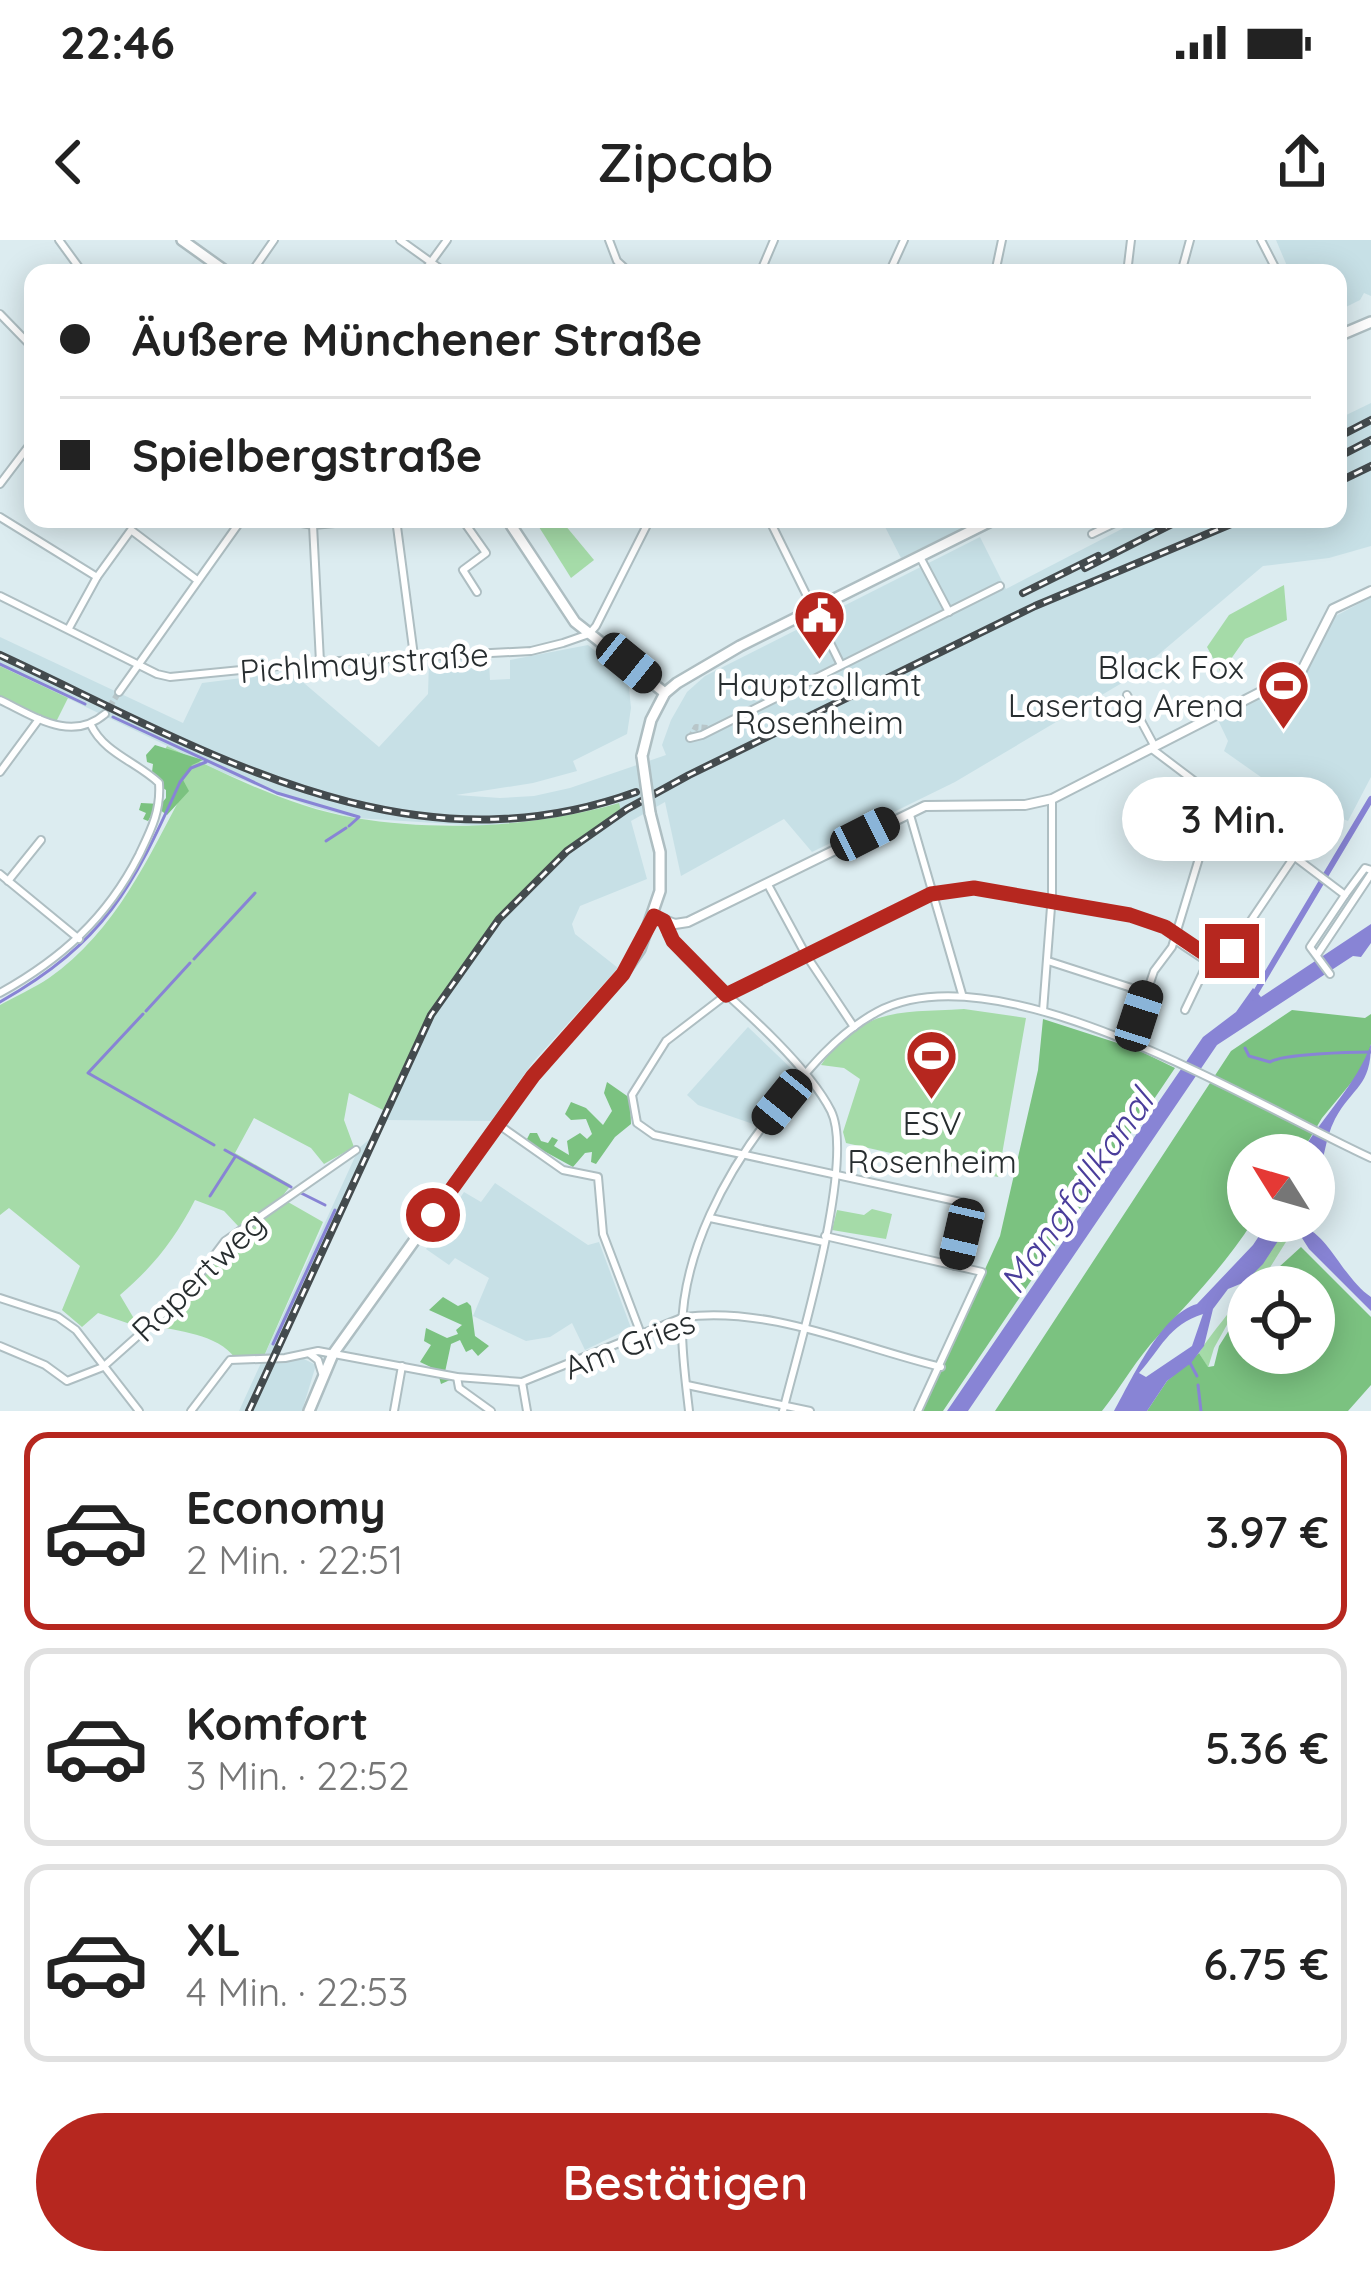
<!DOCTYPE html>
<html lang="de">
<meta charset="utf-8">
<style>
:root{--surface:#fff;--page:#f6f6f6;--text:#222;--muted:#767676;--line:#e0e0e0;--accent:#b6271f}
body{margin:0;font-family:Quicksand,sans-serif;background:var(--page);color:var(--text);height:100vh;display:flex;flex-direction:column;font-size:45px;white-space:nowrap}
*{box-sizing:border-box;margin:0}
p{font-size:39px;color:var(--muted)}
.icon{flex:none;width:66px;height:66px;fill:none;stroke:currentColor;stroke-width:2;stroke-linecap:round;stroke-linejoin:round}
.map{position:relative;height:1171px;overflow:hidden}
.side{display:flex;flex-direction:column;background:var(--surface);flex:1}
.side>*{flex:none}
.guide{position:absolute;left:24px;top:24px;width:1323px;height:264px;border-radius:24px;box-shadow:0 6px 30px #0003;display:grid;align-content:center;height:264px;padding:0 36px;background:var(--surface)}
.needle{width:78px;rotate:307deg}
.buttons{position:absolute;left:1227px;top:894px;display:grid;gap:24px}
.buttons a{display:grid;place-items:center;width:108px;height:108px;border-radius:50%;background:var(--surface);box-shadow:0 6px 30px #0003;font-size:60px}
.end{position:absolute;width:54px;height:54px;margin:-27px;border:15px solid #b6271f;background:#fff;box-shadow:0 0 0 6px #fff}
.from{border-radius:50%}
.bubble{position:absolute;height:84px;border-radius:42px;background:var(--surface);box-shadow:0 6px 30px #0003;font-size:39px;font-weight:600;line-height:84px;text-align:center}
.car{position:absolute;width:36px;height:72px;margin:-36px -18px;border-radius:15px;box-shadow:0 0 9px 3px #0007;background:linear-gradient(#222 24%,#8ab4d8 0 40%,#222 0 76%,#8ab4d8 0 86%,#222 0)}
.guide b{display:flex;align-items:center;gap:42px;height:114px;font-size:45px}
.guide b+b{border-top:3px solid var(--line)}
.guide i{width:30px;height:30px;background:var(--text)}
ul{padding:21px 0 0;list-style:none}
li{display:flex;align-items:center;gap:36px;height:198px;margin:0 24px 18px;padding:0 12px;border:6px solid var(--line);border-radius:24px}
li div{flex:1}
li b{display:block;font-size:45px}
li em{font-style:normal;font-weight:600}
li.selected{border-color:var(--accent)}
li>.icon{width:108px;height:108px;stroke-width:1.5}
.primary-button{display:flex;gap:24px;margin-top:auto;padding:24px 36px}
.primary-button a{flex:1;height:138px;border-radius:72px;background:var(--accent);color:#fff;font-size:48px;font-weight:600;line-height:138px;text-align:center}
.status{display:flex;justify-content:space-between;align-items:center;height:84px;padding:0 60px;background:var(--surface);direction:ltr}
.status svg{height:33px;fill:currentColor}
header{display:flex;justify-content:space-between;align-items:center;height:156px;padding:0 36px;background:var(--surface);font-size:54px;font-weight:600}
.map>svg:first-child{display:block}
</style>
<div class="status"><b>22:46</b><svg viewBox="0 0 49 12"><path d="M0 12V9h3v3zM5 12V6h3v6zM10 12V3h3v9zM15 12V0h3v12zM26 1h20v11H26zM47 4h2v5h-2z"/></svg></div>
<header><svg class="icon" aria-label="back" viewBox="0 0 24 24"><path d="M15 5l-7 7 7 7"/></svg>Zipcab<svg class="icon" aria-label="share" viewBox="0 0 24 24"><path d="M12 15V3M7 8l5-5 5 5M5 13v7h14v-7"/></svg></header>
<div class="map">
<svg width="1371" height="1171" viewBox="0 0 1371 1171">
<rect width="100%" height="100%" fill="#dcecf0"/>
<g fill="#c7e0e6">
<polygon points="1276,0 1371,0 1371,56 1364,53 1360,60 1338,71 1338,33 1290,33"/>
<polygon points="1371,163 1371,306 1329,318 1263,326 1132,437 955,542 812,612 784,579 681,636 665,562 631,581 647,639 580,666 572,684 575,694 618,728 533,822 491,881 384,880 275,1121 304,1119 316,1125 302,1171 239,1171 359,908 371,898 406,819 450,741 519,654 565,612 620,571 618,563 561,577 483,586 355,578 312,567 224,533 0,426 0,397 183,483 202,443 291,432 379,507 428,454 429,421 489,420 490,440 510,439 510,420 588,405 622,433 629,448 631,468 627,494 573,521 577,531 533,543 456,555 500,558 534,556 570,548 666,515 662,505 671,480 687,452 705,436 980,297 1006,349 1141,279 1338,279 1338,179"/>
<polygon points="881,279 981,279 901,318"/>
<polygon points="1371,357 1371,537 1348,581 1277,553 1268,542 1224,511 1228,501 1218,480 1300,437 1332,378"/>
<polygon points="748,787 796,833 753,884 698,865 687,855"/>
<polygon points="495,943 588,1005 599,1002 631,1088 585,1110 572,1083 550,1097 526,1101 473,1076 489,1038 455,1018 449,1025 426,1009 464,952 481,962"/>
</g>
<g fill="#a5dba8">
<polygon points="534,279 560,279 594,320 571,338"/>
<polygon points="1284,345 1287,380 1245,399 1221,433 1207,407 1229,375"/>
<polygon points="0,426 68,458 56,482 0,457"/>
<path d="M167,506c59,28 122,61 188,72 87,14 180,9 264,-15l2,8c-123,91 -174,160 -238,299l-34,-17 -5,27 10,27 -30,17 -13,-16 -57,-30 -19,35 56,32 -10,13 42,24 -59,134 -29,2c-17,-24 -58,-27 -85,-33l20,-15 69,-83 -15,-16 -29,-11c-20,39 -42,67 -75,95l16,27 -3,3 -35,-12 -16,14 -20,-17 18,-44 -71,-58 -9,7v-210c16,-9 34,-17 49,-27 67,-47 99,-120 136,-189l-31,-21z"/>
<path d="M964,769l62,9 -28,159 -152,-34 -3,-11 17,-53 -16,-11 -23,-3c42,-59 79,-52 143,-56z"/>
<polygon points="872,969 892,974 886,999 832,990 837,970 864,975"/>
<path d="M1291,981h8l-30,48 -21,18 -34,61 -6,20 -9,-15c14,-23 33,-42 47,-64l-1,-7z"/>
</g>
<g fill="#7bc280">
<polygon points="155,505 203,520 192,525 182,538 189,551 167,575 156,567 148,581 143,579 146,573 139,570 141,563 161,564 166,558 166,550 151,540 153,524 147,522 146,515"/>
<path d="M1292,770l73,8 6,-4v30l-6,22 -43,52 -22,37h-52v66h5c-27,43 -61,78 -95,115 -21,22 -37,51 -56,75h-107l236,-360z"/>
<polygon points="1043,779 1136,809 1175,828 943,1171 921,1171 1000,996 1038,830"/>
<polygon points="607,842 630,858 631,884 615,897 596,924 591,922 592,912 585,913 573,927 531,904 527,899 530,893 537,893 541,901 548,903 552,897 558,900 554,906 569,915 567,901 580,893 587,899 592,894 586,879 571,880 565,874 571,862 586,868 603,885 612,871 604,853"/>
<polygon points="1301,1007 1371,1077 1371,1145 1348,1171 1147,1171 1167,1141 1199,1113 1208,1127 1214,1126 1219,1106 1248,1060 1248,1113 1314,1113 1314,1047 1257,1047"/>
<polygon points="443,1057 458,1066 467,1062 471,1066 475,1096 489,1106 478,1116 472,1109 466,1112 460,1100 451,1104 445,1132 450,1140 441,1144 437,1130 420,1122 431,1105 424,1101 426,1088 447,1098 458,1094 456,1090 462,1085 429,1070"/>
</g>
<g fill="#8884d5" fill-rule="evenodd">
<polygon points="1371,684 1371,703 1361,717 1353,716 1217,805 968,1171 947,1171 1203,797 1236,772 1253,748 1261,757"/>
<path d="M1371,804c0,43 -18,42 -36,75 -11,21 -10,44 -21,65v-29h-14c22,-38 57,-71 71,-111z"/>
<path d="M1269,981h22l-28,43 -18,18 -17,7 -15,20 -9,37 -13,17 -24,18 -20,30h-33c18,-32 47,-97 83,-107l56,-59zM1203,1074l-11,32 -46,31 -7,-4c22,-24 29,-48 64,-59z"/>
<path d="M1303,987c25,7 40,51 68,70v14l-62,-62 -7,-11z"/>
</g>
<g fill="none" stroke-linecap="round" stroke-linejoin="round">
<g stroke="#8884d5" stroke-width="3">
<polyline points="0,424 85,464"/>
<polyline points="113,477 277,553 359,577"/>
<polyline points="349,586 358,578"/>
<polyline points="326,601 346,588"/>
<polyline points="194,719 255,653"/>
<path d="M0,762c105,-60 132,-113 180,-220l11,-14 15,-6"/>
<polyline points="146,771 190,723"/>
<polyline points="143,774 88,833 214,905"/>
<path d="M1245,808l4,8 21,6c12,-8 82,-10 101,-10"/>
<polyline points="225,910 291,947"/>
<polyline points="301,953 325,965"/>
<polyline points="210,956 235,917"/>
<polyline points="165,1075 188,1055 230,1001"/>
<polyline points="273,1104 335,970"/>
<polyline points="1189,1121 1197,1136"/>
<polyline points="1198,1145 1201,1171"/>
</g>
<polyline stroke="#8884d5" stroke-width="6" points="1253,757 1371,559"/>
<g stroke="#b8c6c9" stroke-width="6" stroke-dasharray="6 3" stroke-linecap="butt">
<polyline points="105,474 119,452"/>
<polyline points="690,498 696,487 709,488"/>
</g>
<defs>
<g id="minor">
<polyline points="59,0 83,33"/>
<polyline points="400,0 446,33"/>
<polyline points="609,0 617,21 630,33"/>
<polyline points="1261,0 1278,33"/>
<polyline points="251,33 274,0"/>
<polyline points="423,33 447,0"/>
<polyline points="760,33 774,0"/>
<polyline points="889,33 904,0"/>
<polyline points="995,33 1002,0"/>
<polyline points="1127,33 1131,0"/>
<polyline points="1181,33 1190,0"/>
<polyline points="0,74 33,108"/>
<polyline points="0,244 28,207"/>
<polyline points="0,277 97,337"/>
<polyline points="279,279 313,285 378,279"/>
<polyline points="396,279 414,416"/>
<polyline points="462,279 486,313 463,330 477,352"/>
<polyline points="769,279 841,425"/>
<polyline points="313,285 320,422"/>
<polyline points="1092,294 1123,279"/>
<polyline points="920,317 949,372"/>
<polyline points="0,356 157,434 170,437 320,422 531,411 563,403 589,394 596,386 650,279"/>
<polyline points="69,388 97,337 131,290 197,340"/>
<polyline points="119,452 242,279"/>
<polyline points="1127,455 1155,507"/>
<path d="M0,460c34,16 71,43 105,14"/>
<polyline points="690,498 702,495 1000,346"/>
<polyline points="1152,509 1345,655 1365,628 1371,630"/>
<polyline points="0,532 39,479"/>
<polyline points="910,575 962,754"/>
<polyline points="0,634 79,699"/>
<polyline points="8,641 41,600"/>
<polyline points="767,643 806,715 854,787"/>
<path d="M665,681l2,13 17,22c44,40 121,104 147,155 25,51 -33,238 -48,300"/>
<polyline points="1175,700 1208,722 1185,770"/>
<polyline points="1317,715 1371,634"/>
<polyline points="1048,721 1147,753"/>
<polyline points="1330,734 1310,707 1345,655"/>
<path d="M0,753c61,-34 107,-75 139,-138 12,-25 22,-44 20,-72 -22,-21 -55,-30 -68,-58"/>
<polyline points="1043,771 1052,654 1052,559"/>
<polyline points="1130,802 1154,731 1172,707 1217,559"/>
<polyline points="499,885 563,930 598,937 603,994 641,1094"/>
<polyline points="710,978 824,1002"/>
<polyline points="825,996 982,1032 918,1171"/>
<polyline points="955,1026 968,968 965,963 654,895 637,883 632,855 666,801 726,755 931,654 974,648 1108,669 1165,687 1202,712 1225,719 1294,617"/>
<polyline points="0,1058 58,1077 76,1090 139,1171"/>
<polyline points="0,1106 45,1125 67,1141 103,1127 186,1053 225,1001 356,910"/>
<polyline points="310,1114 318,1120 322,1133"/>
<polyline points="457,1137 459,1148 491,1171"/>
<polyline points="522,1142 527,1171"/>
<polyline points="687,1145 810,1171"/>
<path d="M191,1171l39,-51 55,-2 33,-7 139,26 65,5 162,-65c87,-11 173,30 257,50"/>
<polyline points="394,1171 402,1126"/>
<path d="M689,1171c-3,-27 -7,-55 -7,-82 1,-77 44,-157 91,-216 30,-37 61,-78 104,-101 122,-66 378,93 494,146"/>
</g>
<polyline id="tertiary" points="654,676 675,684 688,682 925,566 1025,565 1052,559 1294,435 1302,430 1333,369 1371,351"/>
<g id="secondary">
<polyline points="182,0 228,33"/>
<polyline points="1338,96 1371,82"/>
<polyline points="507,279 575,382 665,453"/>
<polyline points="642,516 651,480 665,453 677,443 740,406 995,279"/>
<polyline points="309,1171 333,1114 533,835 620,738 640,709 660,651 660,612 650,573"/>
</g>
</defs>
<use href="#minor" stroke="#aebec2" stroke-width="10"/>
<use href="#tertiary" stroke="#aebec2" stroke-width="12"/>
<use href="#secondary" stroke="#aebec2" stroke-width="14"/>
<use href="#minor" stroke="#fff" stroke-width="6"/>
<use href="#tertiary" stroke="#fff" stroke-width="8"/>
<use href="#secondary" stroke="#fff" stroke-width="9"/>
<defs>
<g id="rail">
<polyline points="1338,197 1371,180"/>
<polyline points="1338,217 1371,200"/>
<polyline points="1338,242 1371,226"/>
<polyline points="1085,328 1182,279"/>
<polyline points="1023,353 1098,316"/>
<path d="M0,415c203,94 406,221 636,137"/>
<polyline points="249,1171 431,775 499,679 567,611 627,569 689,535 1035,366 1243,279"/>
</g>
</defs>
<use href="#rail" stroke="#444b4e" stroke-width="8"/>
<use href="#rail" stroke="#fff" stroke-width="3" stroke-dasharray="9" stroke-linecap="butt"/>
<defs>
<polyline id="secondary-bridge" points="642,516 650,573"/>
</defs>
<use href="#secondary-bridge" stroke="#aebec2" stroke-width="14" stroke-linecap="butt"/>
<use href="#secondary-bridge" stroke="#fff" stroke-width="9"/>
</g>
<g fill="none" stroke-linecap="round" stroke-linejoin="round">
<polyline stroke="#b6271f" stroke-width="15" points="433,975 533,836 623,734 654,676 664,681 673,701 726,755 931,654 974,648 1130,675 1165,687 1202,712 1225,719 1232,711"/>
</g>
<defs>
<symbol id="civic-pin" viewBox="-11 -11 22 30"><path d="M0 17L-7.5 6A9.5 9.5 0 1 1 7.5 6Z" fill="#b6271f" stroke="#fff"/><path d="M-.6-6.5H3V-4.5H.6V-3L4-1V1h2V6H-6V1h2V-1L-.6-3ZM-1.2 2.5V6h2.4V2.5Z" fill="#fff"/></symbol>
<symbol id="stadium-pin" viewBox="-11 -11 22 30"><path d="M0 17L-7.5 6A9.5 9.5 0 1 1 7.5 6Z" fill="#b6271f" stroke="#fff"/><path d="M0-5a6.5 5 0 1 0 0 10a6.5 5 0 1 0 0-10ZM-3.5-1.8h7v3.6h-7Z" fill="#fff"/></symbol>
</defs>
<g fill-rule="evenodd">
<use href="#civic-pin" x="790" y="346" width="59" height="81"/>
<use href="#stadium-pin" x="1254" y="416" width="59" height="81"/>
<use href="#stadium-pin" x="902" y="786" width="59" height="81"/>
</g>
<g text-anchor="middle" dominant-baseline="central" stroke-width="9" stroke-linejoin="round" paint-order="stroke">
<g font-size="33" fill="#272d2f" stroke="#fff">
<text transform="translate(364 422) rotate(-4)">Pichlmayrstraße</text>
<text transform="translate(198 1036) rotate(-44)">Rapertweg</text>
<text transform="translate(629 1104) rotate(-21)">Am Gries</text>
</g>
<g font-size="33" fill="#272d2f" stroke="#fff">
<text x="1244" y="426" text-anchor="end">Black Fox<tspan x="1244" dy="38">Lasertag Arena</tspan></text>
<text x="819" y="443">Hauptzollamt<tspan x="819" dy="38">Rosenheim</tspan></text>
<text x="932" y="882">ESV<tspan x="932" dy="38">Rosenheim</tspan></text>
</g>
<g font-size="36" font-style="italic" fill="#4a3d9b" stroke="#fff">
<text transform="translate(1076 951) rotate(-55)">Mangfallkanal</text>
</g>
</g>
</svg>
<div class="buttons">
<a><svg class="needle" viewBox="-14 -14 28 28"><path d="M0-13l5 13h-10z" fill="#e53935"/><path d="M0 13l5-13h-10z" fill="#767676"/></svg></a>
<a><svg class="icon" aria-label="locate" viewBox="0 0 24 24"><circle cx="12" cy="12" r="6"/><path d="M12 2v4M12 18v4M2 12h4M18 12h4"/></svg></a>
</div>
<i class="end from" style="left:433px;top:975px"></i>
<i class="end" style="left:1232px;top:711px"></i>
<div class="bubble" style="left:1122px;top:537px;width:222px">3 Min.</div>
<i class="car" style="left:629px;top:423px;rotate:129deg"></i>
<i class="car" style="left:865px;top:594px;rotate:63deg"></i>
<i class="car" style="left:1139px;top:776px;rotate:18deg"></i>
<i class="car" style="left:782px;top:862px;rotate:219deg"></i>
<i class="car" style="left:962px;top:994px;rotate:193deg"></i>
<div class="guide">
<b><i class="from"></i>Äußere Münchener Straße</b>
<b><i></i>Spielbergstraße</b>
</div>
</div>
<section class="side">
<ul>
<li class="selected"><svg class="icon" aria-label="car" viewBox="0 0 24 24"><path d="M5 17H2v-5l4-1 3-4h7l3 4 3 1v5h-3M9 17h6M6 11h13"/><circle cx="7" cy="17" r="2"/><circle cx="17" cy="17" r="2"/></svg><div><b>Economy</b><p>2 Min. · 22:51</p></div><em>3.97 €</em></li>
<li><svg class="icon" aria-label="car" viewBox="0 0 24 24"><path d="M5 17H2v-5l4-1 3-4h7l3 4 3 1v5h-3M9 17h6M6 11h13"/><circle cx="7" cy="17" r="2"/><circle cx="17" cy="17" r="2"/></svg><div><b>Komfort</b><p>3 Min. · 22:52</p></div><em>5.36 €</em></li>
<li><svg class="icon" aria-label="car" viewBox="0 0 24 24"><path d="M5 17H2v-5l4-1 3-4h7l3 4 3 1v5h-3M9 17h6M6 11h13"/><circle cx="7" cy="17" r="2"/><circle cx="17" cy="17" r="2"/></svg><div><b>XL</b><p>4 Min. · 22:53</p></div><em>6.75 €</em></li>
</ul>
<div class="primary-button"><a>Bestätigen</a></div>
</section>
